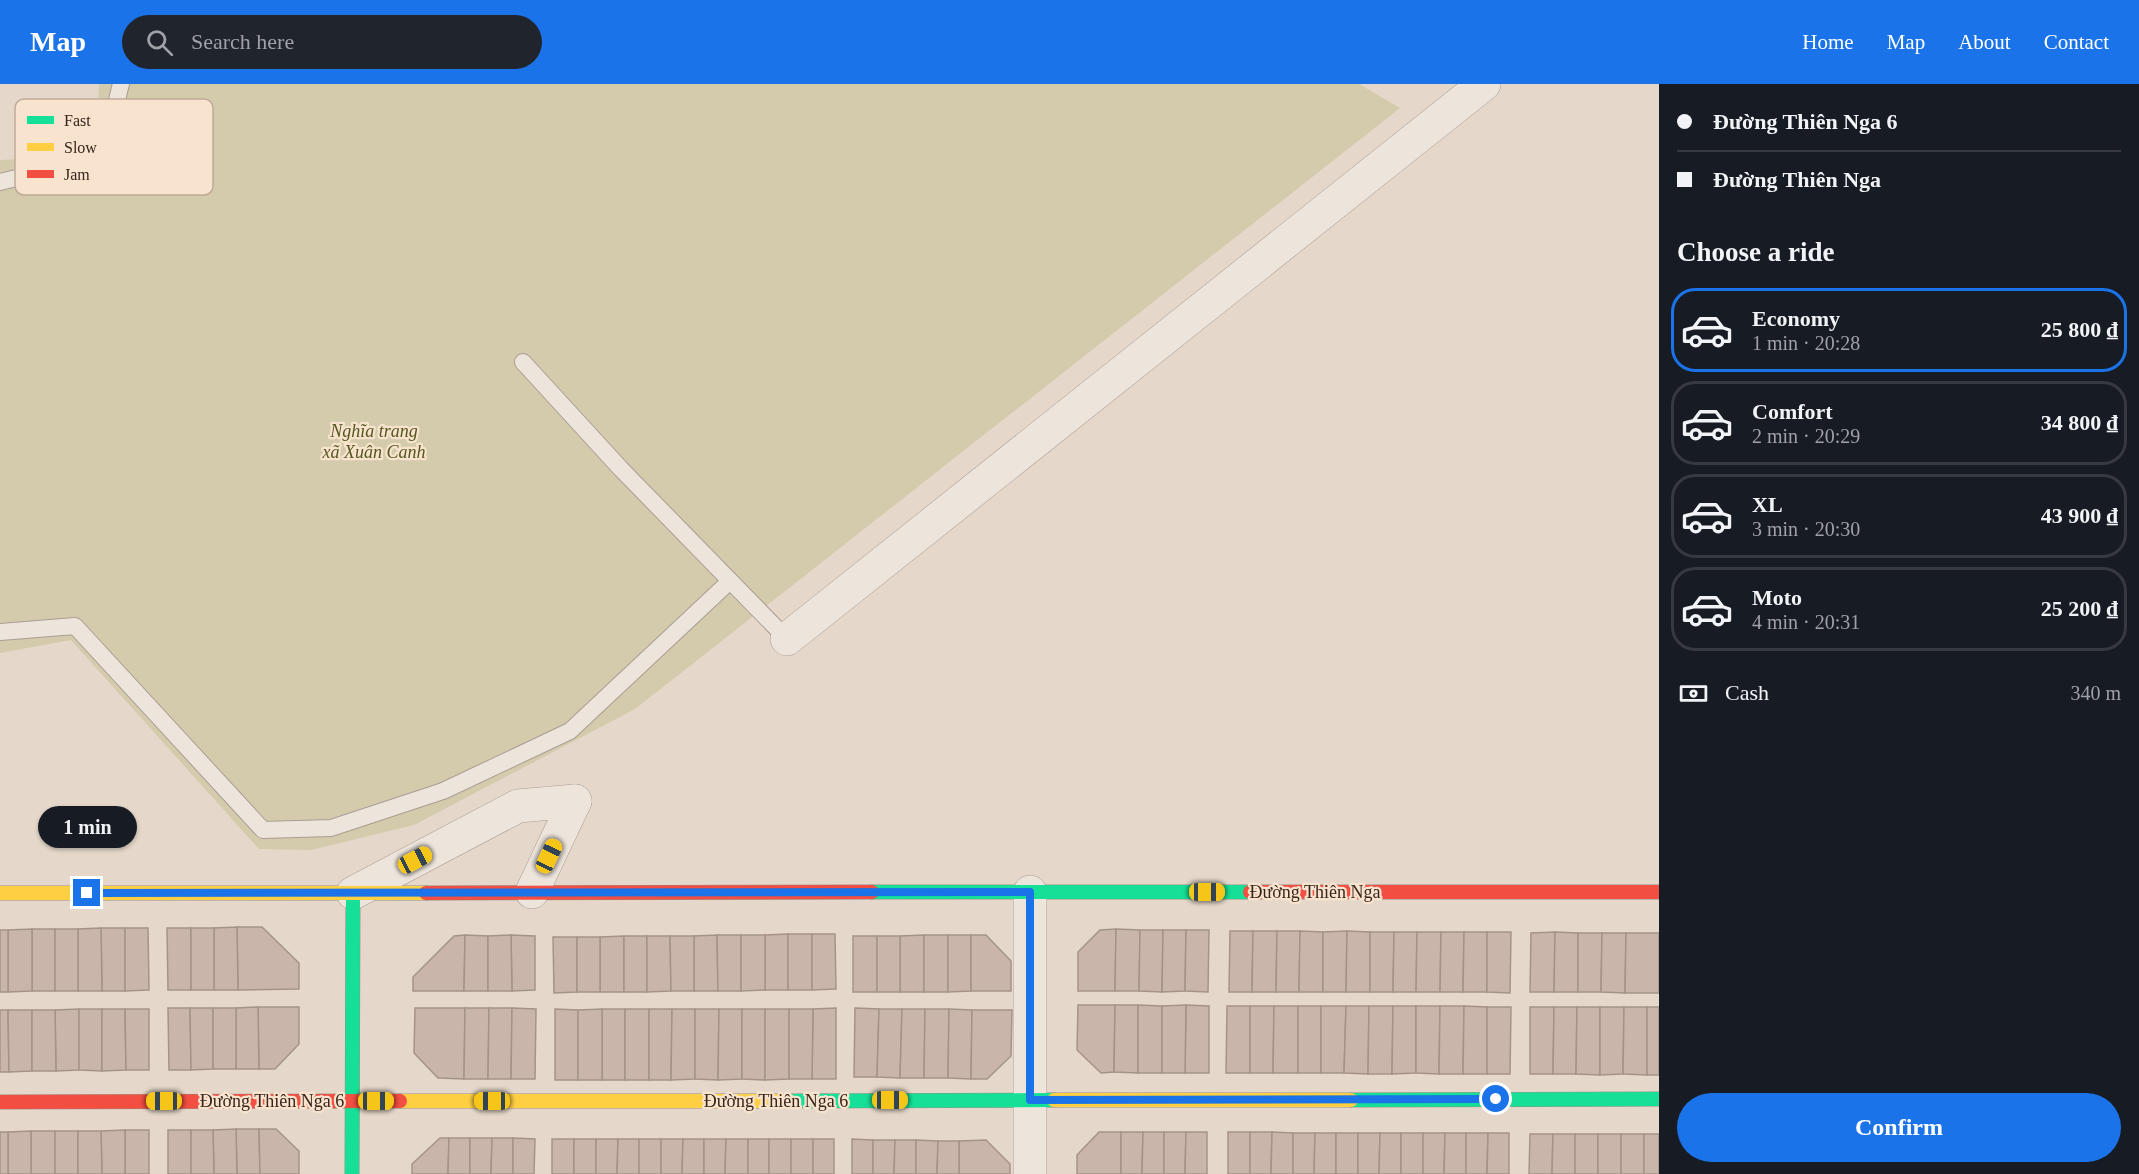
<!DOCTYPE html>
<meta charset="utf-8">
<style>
:root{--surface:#171b24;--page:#20242c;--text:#f1f3f6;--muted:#9ea1a6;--line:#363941;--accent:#1a73e8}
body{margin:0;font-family:"Times New Roman",serif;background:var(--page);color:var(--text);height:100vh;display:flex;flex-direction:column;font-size:22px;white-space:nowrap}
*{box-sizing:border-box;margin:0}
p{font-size:20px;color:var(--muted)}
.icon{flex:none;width:33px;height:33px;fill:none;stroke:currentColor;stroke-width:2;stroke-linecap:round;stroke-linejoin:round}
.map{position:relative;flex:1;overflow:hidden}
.side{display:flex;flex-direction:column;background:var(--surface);width:480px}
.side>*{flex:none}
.guide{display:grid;align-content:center;height:132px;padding:0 18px;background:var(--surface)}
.end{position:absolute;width:27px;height:27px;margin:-14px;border:8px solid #1a73e8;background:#fff;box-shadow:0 0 0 3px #fff}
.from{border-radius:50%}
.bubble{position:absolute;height:42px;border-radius:21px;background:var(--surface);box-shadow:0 2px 4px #0004;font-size:20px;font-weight:700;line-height:42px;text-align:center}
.car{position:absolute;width:18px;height:36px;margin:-18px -9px;border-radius:8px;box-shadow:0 0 4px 2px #0007;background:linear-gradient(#f5c518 24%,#345 0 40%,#f5c518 0 76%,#345 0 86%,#f5c518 0)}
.guide b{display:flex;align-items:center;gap:21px;height:57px;font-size:22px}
.guide b+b{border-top:2px solid var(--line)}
.guide i{width:15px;height:15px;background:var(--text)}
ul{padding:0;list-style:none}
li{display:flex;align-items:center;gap:18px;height:84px;margin:0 12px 9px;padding:0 6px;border:3px solid var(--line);border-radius:24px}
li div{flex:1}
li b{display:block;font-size:22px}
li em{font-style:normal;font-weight:700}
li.on{border-color:var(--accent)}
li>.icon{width:54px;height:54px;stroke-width:1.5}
h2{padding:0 18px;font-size:27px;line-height:72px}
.pay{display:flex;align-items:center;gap:15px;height:66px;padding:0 18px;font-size:22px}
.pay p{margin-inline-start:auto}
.primary-button{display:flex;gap:12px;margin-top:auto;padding:12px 18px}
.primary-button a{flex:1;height:69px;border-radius:36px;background:var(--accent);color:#fff;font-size:24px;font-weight:700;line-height:69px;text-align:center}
header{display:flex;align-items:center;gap:36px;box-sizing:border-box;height:84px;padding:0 30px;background:var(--accent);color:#fff}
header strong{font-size:28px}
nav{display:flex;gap:33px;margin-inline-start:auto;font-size:21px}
.search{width:420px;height:54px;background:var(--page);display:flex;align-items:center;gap:15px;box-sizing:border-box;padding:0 21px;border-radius:33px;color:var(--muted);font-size:22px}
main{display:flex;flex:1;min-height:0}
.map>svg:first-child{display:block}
</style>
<header>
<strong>Map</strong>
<div class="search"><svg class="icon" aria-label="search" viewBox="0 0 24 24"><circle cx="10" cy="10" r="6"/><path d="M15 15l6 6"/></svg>Search here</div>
<nav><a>Home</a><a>Map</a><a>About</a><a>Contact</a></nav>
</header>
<main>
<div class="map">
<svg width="1659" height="1090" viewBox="0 0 1659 1090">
<rect width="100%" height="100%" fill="#e5d8ca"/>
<polygon fill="#d3cbab" points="99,0 1359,0 1400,24 635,625 414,741 311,766 259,765 71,556 0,569 0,76 57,73 98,26"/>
<g fill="#cab5ab" stroke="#a59389" stroke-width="1.5">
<polygon points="237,843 262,843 299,879 299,905 238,906"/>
<polygon points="237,843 238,906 214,906 214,844"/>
<polygon points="101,844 125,844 125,907 102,907"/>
<polygon points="101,844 102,907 78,907 78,845"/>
<polygon points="125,844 148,844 149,906 125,907"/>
<polygon points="167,844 191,844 191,906 168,906"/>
<rect x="191" y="844" width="23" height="62"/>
<rect x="32" y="845" width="23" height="62"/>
<polygon points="32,845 32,907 8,908 8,846"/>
<rect x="55" y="845" width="23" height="62"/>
<polygon points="1116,845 1115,907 1078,907 1078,868 1100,846"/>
<polygon points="1116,845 1140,846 1139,907 1115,907"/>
<rect x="0" y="846" width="8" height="62"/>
<polygon points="1140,846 1163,846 1162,908 1139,907"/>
<polygon points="1163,846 1186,846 1185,907 1162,908"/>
<polygon points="1186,846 1209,846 1208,908 1185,907"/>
<polygon points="1230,847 1253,847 1252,908 1229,908"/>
<polygon points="1253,847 1277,847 1276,908 1252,908"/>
<polygon points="1277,847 1300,847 1299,908 1276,908"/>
<polygon points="1300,847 1323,848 1323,908 1299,908"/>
<polygon points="1347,847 1346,908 1323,908 1323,848"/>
<polygon points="1347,847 1370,848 1370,908 1346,908"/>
<polygon points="1370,848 1394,848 1393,908 1370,908"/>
<polygon points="1394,848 1417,848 1416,908 1393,908"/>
<polygon points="1417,848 1441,848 1440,908 1416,908"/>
<polygon points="1441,848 1464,848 1463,908 1440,908"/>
<polygon points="1464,848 1487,848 1487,908 1463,908"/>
<polygon points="1487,848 1511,848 1510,909 1487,908"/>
<polygon points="1555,848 1554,908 1530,908 1531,849"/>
<polygon points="1555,848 1578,849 1578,908 1554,908"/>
<polygon points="1578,849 1602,849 1601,908 1578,908"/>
<polygon points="1602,849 1626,849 1625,909 1601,908"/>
<polygon points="1626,849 1659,849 1659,909 1625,909"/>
<polygon points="788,850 788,906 765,906 765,851"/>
<rect x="788" y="850" width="24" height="56"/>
<polygon points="812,850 835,850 836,905 812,906"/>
<polygon points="465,851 464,907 413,907 413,893 454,852"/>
<polygon points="465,851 488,852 488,907 464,907"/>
<polygon points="511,851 535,852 535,906 512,907"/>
<polygon points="511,851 512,907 488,907 488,852"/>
<polygon points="717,851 718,907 694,907 694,852"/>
<polygon points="717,851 741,851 741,907 718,907"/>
<polygon points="741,851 765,851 765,906 741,907"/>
<polygon points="924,851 924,908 900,908 900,852"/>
<rect x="924" y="851" width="24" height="57"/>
<polygon points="948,851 971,851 971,907 948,908"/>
<polygon points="971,851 986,851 1011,877 1011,907 971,907"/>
<polygon points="624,852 624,908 600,908 600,853"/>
<rect x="624" y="852" width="23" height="56"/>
<polygon points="647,852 670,852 671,907 647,908"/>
<polygon points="670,852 694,852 694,907 671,907"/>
<rect x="853" y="852" width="24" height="56"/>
<rect x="877" y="852" width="23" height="56"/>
<polygon points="553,853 577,853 577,908 554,909"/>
<rect x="577" y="853" width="23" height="55"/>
<polygon points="1078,921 1115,921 1114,988 1101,989 1077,966"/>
<polygon points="1115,921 1138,921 1138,989 1114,988"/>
<polygon points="1138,921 1162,922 1162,989 1138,989"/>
<polygon points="1186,921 1209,922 1209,989 1185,989"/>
<polygon points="1186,921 1185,989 1162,989 1162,922"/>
<polygon points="1227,922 1250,922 1250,989 1226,989"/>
<polygon points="1250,922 1274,922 1273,989 1250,989"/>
<polygon points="1274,922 1298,922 1298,989 1273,989"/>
<rect x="1298" y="922" width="23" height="67"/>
<polygon points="1321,922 1346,922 1344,989 1321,989"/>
<polygon points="1346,922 1369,922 1368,990 1344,989"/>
<polygon points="1369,922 1393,922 1392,990 1368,990"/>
<polygon points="1393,922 1416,922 1416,989 1392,990"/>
<polygon points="1416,922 1440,922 1439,990 1416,989"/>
<polygon points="1440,922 1464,922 1463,990 1439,990"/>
<polygon points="1464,922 1487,923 1487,990 1463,990"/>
<polygon points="258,923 299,923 299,960 275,985 259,985"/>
<polygon points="258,923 259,985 236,985 236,924"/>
<polygon points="1487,923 1511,923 1510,990 1487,990"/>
<polygon points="1530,923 1554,923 1553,990 1530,990"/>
<polygon points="1554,923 1577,923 1576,990 1553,990"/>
<polygon points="1577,923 1600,923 1600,991 1576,990"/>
<polygon points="1600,923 1624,923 1623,990 1600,991"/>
<polygon points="1624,923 1647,923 1647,991 1623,990"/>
<rect x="1647" y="923" width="12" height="68"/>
<polygon points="168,924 190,924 191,986 169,986"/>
<polygon points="190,924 213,924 213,985 191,986"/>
<rect x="213" y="924" width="23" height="61"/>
<polygon points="415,924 465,924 464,995 438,994 414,969"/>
<polygon points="465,924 489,924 488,995 464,995"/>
<polygon points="489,924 512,924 511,995 488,995"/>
<polygon points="512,924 536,925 535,995 511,995"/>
<polygon points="836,924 836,995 812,995 813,925"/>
<polygon points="855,924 879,925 877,993 854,993"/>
<polygon points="79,925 79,986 56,987 55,926"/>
<polygon points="79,925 102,925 102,987 79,986"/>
<polygon points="102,925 125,925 126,986 102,987"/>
<polygon points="125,925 149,925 149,986 126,986"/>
<polygon points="555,925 578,926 578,996 555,996"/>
<rect x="602" y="925" width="23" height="71"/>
<polygon points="602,925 602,996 578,996 578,926"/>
<rect x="625" y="925" width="24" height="71"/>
<polygon points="649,925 672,925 671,996 649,996"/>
<polygon points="672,925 695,925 695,995 671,996"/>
<polygon points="695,925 719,925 718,996 695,995"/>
<polygon points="719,925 742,925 742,995 718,996"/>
<polygon points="742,925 765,925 765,996 742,995"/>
<polygon points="765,925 789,925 789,995 765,996"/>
<polygon points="789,925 813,925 812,995 789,995"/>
<polygon points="879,925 902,925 900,994 877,993"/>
<polygon points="902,925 925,925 924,994 900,994"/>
<polygon points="925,925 949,925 948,994 924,994"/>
<polygon points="949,925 972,926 971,995 948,994"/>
<polygon points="0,926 8,926 9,988 0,988"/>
<polygon points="8,926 32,926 32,987 9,988"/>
<polygon points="32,926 55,926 56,987 32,987"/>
<polygon points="972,926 1012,926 1011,972 987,995 971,995"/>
<polygon points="236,1045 259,1045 260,1090 237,1090"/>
<polygon points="236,1045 237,1090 214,1090 213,1046"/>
<polygon points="259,1045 276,1045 299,1067 299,1090 260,1090"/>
<rect x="125" y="1046" width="24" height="44"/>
<polygon points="125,1046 125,1090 102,1090 101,1047"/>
<rect x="168" y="1046" width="23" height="44"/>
<polygon points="191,1046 213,1046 214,1090 191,1090"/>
<rect x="31" y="1047" width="24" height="43"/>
<polygon points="31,1047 31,1090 8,1090 8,1048"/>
<rect x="55" y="1047" width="23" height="43"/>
<polygon points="78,1047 101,1047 102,1090 78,1090"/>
<rect x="0" y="1048" width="8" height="42"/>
<polygon points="1099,1048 1121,1048 1121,1090 1077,1090 1077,1071"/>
<polygon points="1121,1048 1143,1048 1142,1090 1121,1090"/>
<polygon points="1143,1048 1164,1048 1164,1090 1142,1090"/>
<polygon points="1164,1048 1186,1048 1185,1090 1164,1090"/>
<polygon points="1186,1048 1207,1048 1207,1090 1185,1090"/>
<rect x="1228" y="1048" width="22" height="42"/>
<polygon points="1250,1048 1272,1048 1271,1090 1250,1090"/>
<polygon points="1272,1048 1293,1049 1293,1090 1271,1090"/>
<polygon points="1293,1049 1315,1049 1314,1090 1293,1090"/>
<polygon points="1315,1049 1336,1049 1336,1090 1314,1090"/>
<rect x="1336" y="1049" width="22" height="41"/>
<polygon points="1358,1049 1380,1049 1379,1090 1358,1090"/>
<polygon points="1380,1049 1401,1049 1401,1090 1379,1090"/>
<rect x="1401" y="1049" width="22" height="41"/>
<polygon points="1423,1049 1445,1049 1444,1090 1423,1090"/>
<polygon points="1445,1049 1466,1049 1466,1090 1444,1090"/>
<polygon points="1466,1049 1488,1049 1487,1090 1466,1090"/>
<polygon points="1488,1049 1509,1049 1509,1090 1487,1090"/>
<polygon points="1530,1050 1553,1050 1552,1090 1529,1090"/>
<polygon points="1553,1050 1575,1050 1575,1090 1552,1090"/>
<rect x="1575" y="1050" width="23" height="40"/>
<rect x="1598" y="1050" width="23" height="40"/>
<rect x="1621" y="1050" width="23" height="40"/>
<rect x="1644" y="1050" width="15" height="40"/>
<polygon points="440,1054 449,1054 448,1090 412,1090 412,1080"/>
<polygon points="449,1054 470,1054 470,1090 448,1090"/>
<polygon points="470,1054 492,1054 491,1090 470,1090"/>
<polygon points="492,1054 513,1054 513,1090 491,1090"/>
<polygon points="513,1054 535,1055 534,1090 513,1090"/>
<rect x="552" y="1055" width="22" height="35"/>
<rect x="574" y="1055" width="22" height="35"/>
<polygon points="596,1055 618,1055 617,1090 596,1090"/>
<polygon points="618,1055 639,1055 639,1090 617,1090"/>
<rect x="639" y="1055" width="22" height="35"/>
<polygon points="661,1055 683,1055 682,1090 661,1090"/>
<polygon points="683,1055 704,1055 704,1090 682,1090"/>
<polygon points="704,1055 726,1055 725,1090 704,1090"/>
<polygon points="726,1055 748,1055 748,1090 725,1090"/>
<rect x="748" y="1055" width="21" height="35"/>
<rect x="769" y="1055" width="22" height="35"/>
<rect x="791" y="1055" width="22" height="35"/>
<rect x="813" y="1055" width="21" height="35"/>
<polygon points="852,1055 873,1056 873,1090 852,1090"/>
<polygon points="873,1056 895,1056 894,1090 873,1090"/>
<polygon points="895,1056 916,1056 916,1090 894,1090"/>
<polygon points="916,1056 938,1057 937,1090 916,1090"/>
<polygon points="986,1056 1010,1080 1010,1090 959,1090 959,1057"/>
<polygon points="938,1057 959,1057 959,1090 937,1090"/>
</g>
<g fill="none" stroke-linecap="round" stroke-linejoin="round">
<defs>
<g id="lane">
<path d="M0,98c33,-7 86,-24 107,-53 8,-11 10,-32 14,-45"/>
<polyline points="523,278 621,385 787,555"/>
<polyline points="0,548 75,542 263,746 331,744 443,707 570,647 730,497"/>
</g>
<g id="street">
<polyline points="787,555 1484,0"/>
<polyline points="532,808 575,717"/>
<polyline points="353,809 518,722 575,717"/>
<polyline points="1030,1090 1030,808"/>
</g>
<g id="fast">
<polyline points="872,808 1250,808"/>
<polyline points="1351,1016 1659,1015"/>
<polyline points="789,1017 1054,1016"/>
<polyline points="352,1090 353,809"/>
</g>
<g id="slow">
<polyline points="0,809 426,809"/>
<polyline points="1054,1016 1351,1016"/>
<polyline points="400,1017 789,1017"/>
</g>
<g id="jam">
<polyline points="1250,808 1659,808"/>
<polyline points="426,809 872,808"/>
<polyline points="0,1018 400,1017"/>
</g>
</defs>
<use href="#lane" stroke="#aa9d94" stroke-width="18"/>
<use href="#street" stroke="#aa9d94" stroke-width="34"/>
<use href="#fast" stroke="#9a8d84" stroke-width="15"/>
<use href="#slow" stroke="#9a8d84" stroke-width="15"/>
<use href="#jam" stroke="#9a8d84" stroke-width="15"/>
<use href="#lane" stroke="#ede5dc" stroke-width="16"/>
<use href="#street" stroke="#ede5dc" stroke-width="33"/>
<use href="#fast" stroke="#16e098" stroke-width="14"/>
<use href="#slow" stroke="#ffcf43" stroke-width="14"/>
<use href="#jam" stroke="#f24e42" stroke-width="14"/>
</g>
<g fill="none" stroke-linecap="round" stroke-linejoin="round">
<polyline stroke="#1a73e8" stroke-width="8" points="87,809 1030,808 1030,1016 1496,1015"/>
</g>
<g text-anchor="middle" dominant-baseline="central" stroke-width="4.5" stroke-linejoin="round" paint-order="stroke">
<g font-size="18" font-style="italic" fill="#545720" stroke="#f8e4ce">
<text x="374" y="347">Nghĩa trang<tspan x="374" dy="21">xã Xuân Canh</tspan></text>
</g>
<g font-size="18" fill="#39241b" stroke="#f8e4ce">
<text x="1315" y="808">Đường Thiên Nga</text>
<text x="272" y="1017">Đường Thiên Nga 6</text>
<text x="776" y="1017">Đường Thiên Nga 6</text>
</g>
</g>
<rect x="15" y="15" width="198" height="96" rx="9" fill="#f8e4ce" stroke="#bfaa98" stroke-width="1.5"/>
<rect x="27" y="32" width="27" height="8" fill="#16e098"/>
<rect x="27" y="59" width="27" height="8" fill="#ffcf43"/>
<rect x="27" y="86" width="27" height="8" fill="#f24e42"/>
<g font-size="16" fill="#39241b">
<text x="64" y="42">Fast</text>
<text x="64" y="69">Slow</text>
<text x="64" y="96">Jam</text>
</g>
</svg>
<i class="end from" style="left:1496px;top:1015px"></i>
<i class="end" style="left:87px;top:809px"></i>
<div class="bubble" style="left:38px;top:722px;width:99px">1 min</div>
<i class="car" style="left:549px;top:772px;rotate:25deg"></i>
<i class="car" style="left:415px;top:776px;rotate:62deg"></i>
<i class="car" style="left:1207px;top:808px;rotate:90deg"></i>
<i class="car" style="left:890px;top:1016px;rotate:90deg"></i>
<i class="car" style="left:164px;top:1017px;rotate:270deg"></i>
<i class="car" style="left:376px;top:1017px;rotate:90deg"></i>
<i class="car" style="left:492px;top:1017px;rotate:270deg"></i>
</div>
<section class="side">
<div class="guide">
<b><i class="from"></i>Đường Thiên Nga 6</b>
<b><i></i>Đường Thiên Nga</b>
</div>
<h2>Choose a ride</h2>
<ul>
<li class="on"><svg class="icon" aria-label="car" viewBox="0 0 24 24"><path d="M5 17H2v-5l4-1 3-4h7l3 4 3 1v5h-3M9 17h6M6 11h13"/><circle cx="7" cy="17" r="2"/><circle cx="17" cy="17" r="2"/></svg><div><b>Economy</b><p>1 min · 20:28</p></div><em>25 800 ₫</em></li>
<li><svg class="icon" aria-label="car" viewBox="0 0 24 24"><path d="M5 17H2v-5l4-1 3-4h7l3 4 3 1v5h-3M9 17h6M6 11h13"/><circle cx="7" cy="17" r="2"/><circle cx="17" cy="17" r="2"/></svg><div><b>Comfort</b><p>2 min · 20:29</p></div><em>34 800 ₫</em></li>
<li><svg class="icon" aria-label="car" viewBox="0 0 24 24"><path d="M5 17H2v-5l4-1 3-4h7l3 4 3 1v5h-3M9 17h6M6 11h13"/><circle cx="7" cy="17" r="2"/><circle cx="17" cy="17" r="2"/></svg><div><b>XL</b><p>3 min · 20:30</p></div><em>43 900 ₫</em></li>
<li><svg class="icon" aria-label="car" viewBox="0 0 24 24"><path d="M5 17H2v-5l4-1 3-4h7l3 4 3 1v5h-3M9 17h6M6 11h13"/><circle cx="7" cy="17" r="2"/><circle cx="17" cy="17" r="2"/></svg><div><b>Moto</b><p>4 min · 20:31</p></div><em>25 200 ₫</em></li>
</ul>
<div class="pay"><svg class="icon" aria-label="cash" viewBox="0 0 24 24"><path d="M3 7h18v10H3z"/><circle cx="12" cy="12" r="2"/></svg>Cash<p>340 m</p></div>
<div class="primary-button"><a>Confirm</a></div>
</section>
</main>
